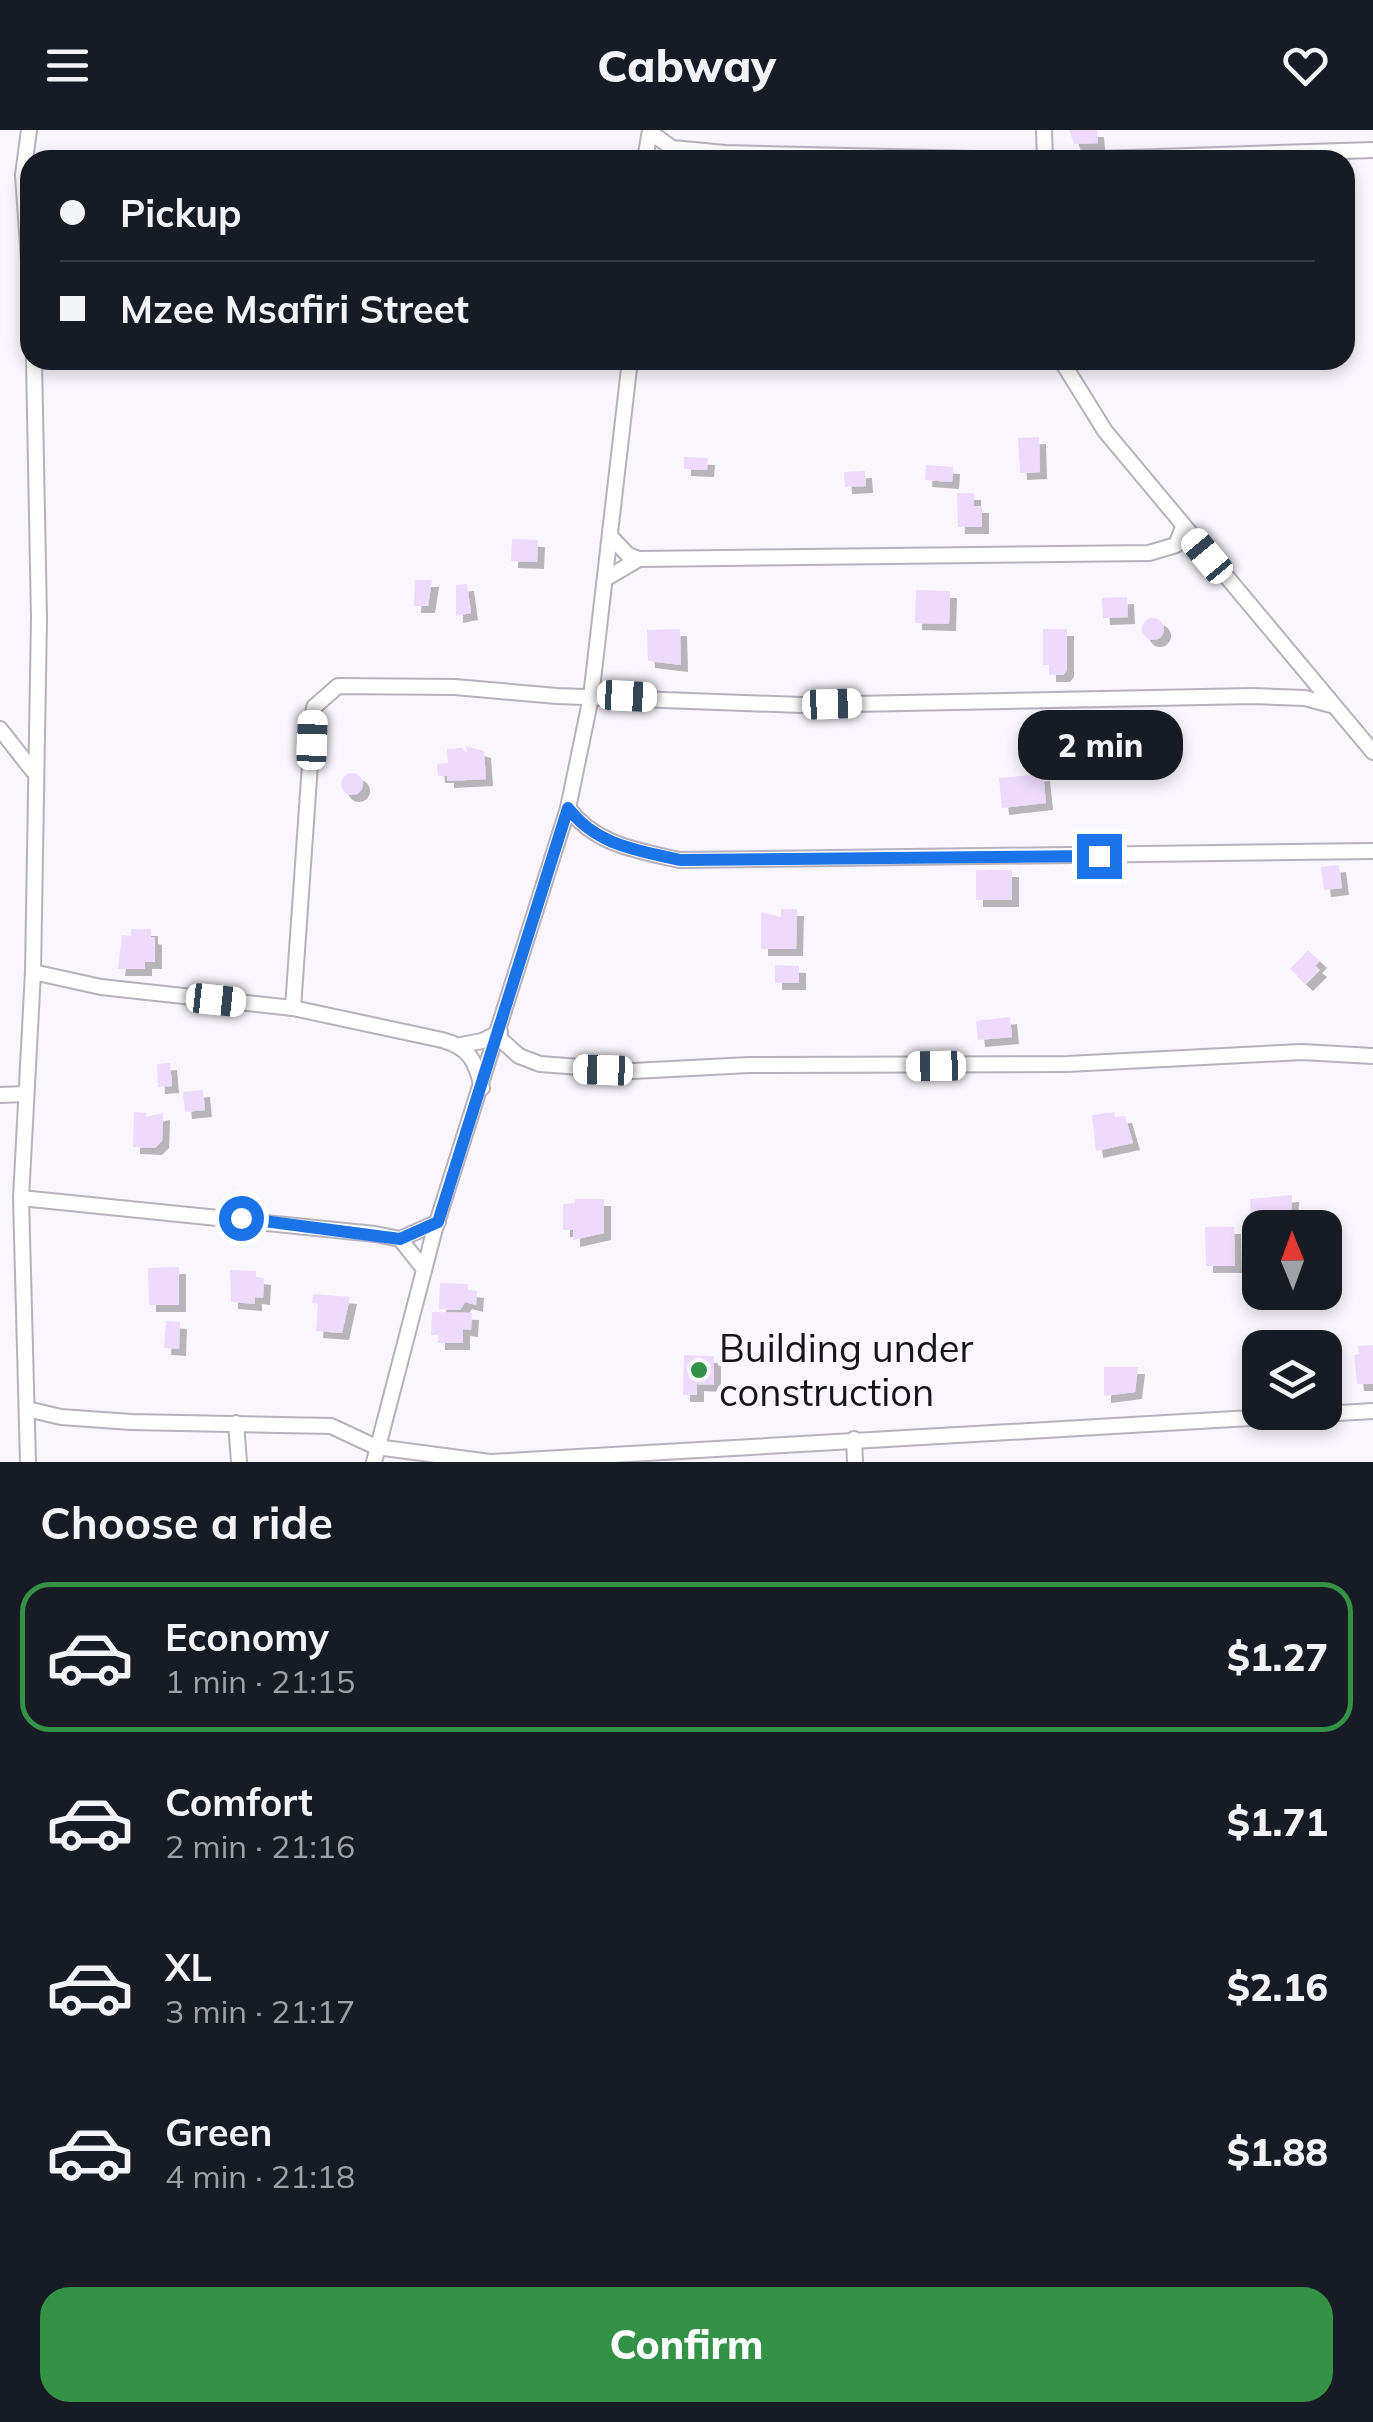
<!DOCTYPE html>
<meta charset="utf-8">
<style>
:root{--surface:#171b24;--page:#242831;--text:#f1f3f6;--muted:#9ea1a6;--line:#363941;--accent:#339245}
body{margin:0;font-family:Mulish,sans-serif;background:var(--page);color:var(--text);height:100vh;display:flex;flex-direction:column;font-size:38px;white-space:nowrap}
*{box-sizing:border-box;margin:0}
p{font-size:32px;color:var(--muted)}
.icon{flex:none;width:55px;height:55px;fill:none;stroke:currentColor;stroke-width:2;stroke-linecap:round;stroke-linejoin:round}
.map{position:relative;height:1332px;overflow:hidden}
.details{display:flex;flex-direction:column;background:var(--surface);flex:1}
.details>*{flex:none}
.hud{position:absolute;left:20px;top:20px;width:1335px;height:220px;border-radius:30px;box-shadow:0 5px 15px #0003;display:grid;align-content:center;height:220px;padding:0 40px;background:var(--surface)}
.needle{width:65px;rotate:359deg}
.controls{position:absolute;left:1242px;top:1080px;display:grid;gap:20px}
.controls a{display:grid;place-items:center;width:100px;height:100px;border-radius:20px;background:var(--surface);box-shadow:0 5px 15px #0003;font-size:50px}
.end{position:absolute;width:45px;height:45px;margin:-22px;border:12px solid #1a73e8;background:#fff;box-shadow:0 0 0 5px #fff}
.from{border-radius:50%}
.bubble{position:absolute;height:70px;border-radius:30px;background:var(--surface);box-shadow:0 5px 15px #0003;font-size:32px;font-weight:800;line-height:70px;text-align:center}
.car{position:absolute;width:30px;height:60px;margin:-30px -15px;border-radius:12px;box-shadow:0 0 8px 2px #0007;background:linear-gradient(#fff 24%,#345 0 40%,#fff 0 76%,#345 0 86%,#fff 0)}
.hud b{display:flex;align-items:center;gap:35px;height:95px;font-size:38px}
.hud b+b{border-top:2px solid var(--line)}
.hud i{width:25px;height:25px;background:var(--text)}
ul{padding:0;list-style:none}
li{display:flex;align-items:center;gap:30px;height:150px;margin:0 20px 15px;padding:0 20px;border:5px solid transparent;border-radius:30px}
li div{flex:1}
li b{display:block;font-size:38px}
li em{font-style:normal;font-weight:800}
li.active{border-color:var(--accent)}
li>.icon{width:90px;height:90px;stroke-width:1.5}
h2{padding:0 40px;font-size:45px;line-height:120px}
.button{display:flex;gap:20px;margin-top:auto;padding:20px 40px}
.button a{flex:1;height:115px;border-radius:30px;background:var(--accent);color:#fff;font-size:40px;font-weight:800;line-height:115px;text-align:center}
header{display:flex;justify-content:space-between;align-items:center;height:130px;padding:0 40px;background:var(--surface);font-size:45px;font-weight:800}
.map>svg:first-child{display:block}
</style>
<header><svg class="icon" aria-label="menu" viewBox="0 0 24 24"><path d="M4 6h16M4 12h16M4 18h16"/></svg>Cabway<svg class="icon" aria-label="heart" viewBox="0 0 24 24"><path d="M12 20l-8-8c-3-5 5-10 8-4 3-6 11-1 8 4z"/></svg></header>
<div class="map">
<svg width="1373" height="1332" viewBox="0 0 1373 1332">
<defs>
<filter id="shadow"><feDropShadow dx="7" dy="7" stdDeviation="0" flood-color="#0004"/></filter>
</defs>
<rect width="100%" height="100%" fill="#faf6fd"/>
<g fill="#eddafc" filter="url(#shadow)">
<polygon points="1069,0 1097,0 1098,13 1074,14"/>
<polygon points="1039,307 1040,342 1020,343 1018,308"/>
<polygon points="684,327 708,328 707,340 684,339"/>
<polygon points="926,335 953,337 952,352 925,350"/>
<polygon points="865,341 866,356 845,357 844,342"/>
<polygon points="957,363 974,363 974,376 982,376 982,397 958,397"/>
<polygon points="512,409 538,410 537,432 511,431"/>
<polygon points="415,450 432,450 428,476 414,476"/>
<polygon points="467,454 471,483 456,486 456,455"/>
<polygon points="916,460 950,461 949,494 915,493"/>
<polygon points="1127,467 1128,487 1103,488 1102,468"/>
<circle cx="1153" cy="499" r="11"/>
<polygon points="680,499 681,535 648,531 647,500"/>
<polygon points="1043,499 1067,499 1067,540 1063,545 1049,545 1049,535 1043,535"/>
<polygon points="466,616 484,621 486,649 447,651 447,646 438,646 437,634 448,633 447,619 462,618 467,623"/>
<circle cx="352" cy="654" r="11"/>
<polygon points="1043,644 1046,673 1002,678 999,648"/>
<polygon points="1339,735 1342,758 1324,760 1321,737"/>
<rect x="976" y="740" width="36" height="30"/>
<polygon points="781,779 797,779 796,819 761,819 761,782 781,787"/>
<polygon points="131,799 151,799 151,807 155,808 155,832 145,832 145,839 118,839 122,805 131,806"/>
<polygon points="1308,820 1320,831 1315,836 1320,840 1306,854 1290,839"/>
<polygon points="775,835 799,836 799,853 775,853"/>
<polygon points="1010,887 1012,907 978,910 976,891"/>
<polygon points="170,933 172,956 158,957 157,934"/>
<polygon points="203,960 205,980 185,982 183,962"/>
<polygon points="134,982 146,983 146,987 163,983 162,1011 155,1018 133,1017"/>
<polygon points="1114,982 1115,987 1125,986 1133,1013 1096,1021 1092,985"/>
<polygon points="1292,1065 1291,1090 1258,1092 1258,1084 1251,1084 1250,1069"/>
<polygon points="575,1069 604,1069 604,1103 573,1110 573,1100 563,1100 563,1074 575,1073"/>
<polygon points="1205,1097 1234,1097 1235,1136 1206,1136"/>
<polygon points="179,1137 179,1175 149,1175 148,1138"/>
<polygon points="230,1140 256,1141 256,1147 264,1148 263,1168 255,1167 255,1174 231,1172"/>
<polygon points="440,1153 468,1154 468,1160 477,1161 476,1175 465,1172 460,1180 439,1179"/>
<polygon points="313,1164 350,1167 342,1203 316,1201 318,1174 312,1173"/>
<polygon points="432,1182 472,1183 471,1200 463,1199 463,1213 438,1213 438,1205 431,1205"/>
<polygon points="166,1191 180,1192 179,1219 164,1218"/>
<polygon points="1373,1215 1373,1254 1357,1254 1354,1225 1359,1224 1358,1216"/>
<polygon points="684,1225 714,1226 714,1255 697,1254 697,1265 683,1265"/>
<polygon points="1104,1237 1138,1237 1135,1262 1104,1266"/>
</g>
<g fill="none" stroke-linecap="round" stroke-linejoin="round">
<defs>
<g id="minor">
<polyline points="29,0 23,45 30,144"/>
<polyline points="1044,0 1045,30"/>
<polyline points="650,2 672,18 725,23 1017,30"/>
<polyline points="645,30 650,0"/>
<polyline points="1068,30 1373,20"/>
<polyline points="1061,230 1105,301 1373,622"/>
<polyline points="611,407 628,425 639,429 1149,423 1176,415 1183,397"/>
<polyline points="605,449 639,429"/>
<polyline points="0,599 33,641"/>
<path d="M568,678c28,37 68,42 111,52l694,-9"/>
<path d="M33,842l68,15 192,21 149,32c27,7 34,21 40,48"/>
<polyline points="293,878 314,577 338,556 455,557 557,566 801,575 1253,566 1305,568 1331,575"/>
<polyline points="498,907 519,926 540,934 633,941 749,935 1067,934 1302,922 1373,926"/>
<polyline points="461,915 482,911 500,902"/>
<polyline points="0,965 25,964"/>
<polyline points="21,1068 375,1104 400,1109 424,1139"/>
<polyline points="400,1109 438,1092"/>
<polyline points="27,1279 61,1287 131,1292 331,1296 376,1317 490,1332"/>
<polyline points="236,1293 239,1332"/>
<polyline points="854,1309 855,1332"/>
<polyline points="28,1332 21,1068 33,842 39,488 34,230"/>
<polyline points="374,1332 434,1102 568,678 591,567 630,230"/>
<polyline points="491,1332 1373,1281"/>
</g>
</defs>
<use href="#minor" stroke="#b7b1bd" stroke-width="18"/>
<use href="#minor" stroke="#fff" stroke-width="14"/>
</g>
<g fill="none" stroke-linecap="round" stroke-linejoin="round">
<path stroke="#1a73e8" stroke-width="12" d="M241,1088l159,21 38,-17 130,-414c28,37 68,42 112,52l419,-4"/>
</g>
<circle fill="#339245" stroke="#faf6fd" stroke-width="4" cx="699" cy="1240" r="10"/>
<g text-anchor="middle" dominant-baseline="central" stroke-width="10" stroke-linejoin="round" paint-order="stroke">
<g font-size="38" fill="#161418" stroke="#faf6fd" text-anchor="start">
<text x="719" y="1218">Building under<tspan x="719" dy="44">construction</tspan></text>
</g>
</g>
</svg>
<div class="controls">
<a><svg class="needle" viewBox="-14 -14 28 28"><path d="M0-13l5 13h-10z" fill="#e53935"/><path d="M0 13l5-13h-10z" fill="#9ea1a6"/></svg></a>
<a><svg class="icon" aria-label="layers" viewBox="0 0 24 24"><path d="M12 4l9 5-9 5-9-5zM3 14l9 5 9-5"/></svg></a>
</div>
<i class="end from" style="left:241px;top:1088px"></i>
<i class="end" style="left:1099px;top:726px"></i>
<div class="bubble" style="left:1018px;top:580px;width:165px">2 min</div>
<i class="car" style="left:1207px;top:426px;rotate:320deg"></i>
<i class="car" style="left:627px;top:566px;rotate:93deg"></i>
<i class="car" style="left:832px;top:574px;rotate:88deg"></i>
<i class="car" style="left:312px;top:610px;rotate:2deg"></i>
<i class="car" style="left:216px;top:870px;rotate:96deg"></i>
<i class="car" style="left:936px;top:936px;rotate:269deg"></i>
<i class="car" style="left:603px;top:940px;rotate:272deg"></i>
<div class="hud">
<b><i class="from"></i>Pickup</b>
<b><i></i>Mzee Msafiri Street</b>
</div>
</div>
<section class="details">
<h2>Choose a ride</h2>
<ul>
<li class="active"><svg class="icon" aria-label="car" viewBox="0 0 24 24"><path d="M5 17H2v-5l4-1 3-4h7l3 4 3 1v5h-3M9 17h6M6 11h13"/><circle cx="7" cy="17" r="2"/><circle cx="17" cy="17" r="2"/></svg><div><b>Economy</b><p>1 min · 21:15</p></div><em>$1.27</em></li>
<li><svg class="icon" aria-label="car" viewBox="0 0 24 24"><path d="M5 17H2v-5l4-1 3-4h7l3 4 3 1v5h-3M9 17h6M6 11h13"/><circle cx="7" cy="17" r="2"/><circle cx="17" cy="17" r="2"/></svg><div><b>Comfort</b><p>2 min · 21:16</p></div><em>$1.71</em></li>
<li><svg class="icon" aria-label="car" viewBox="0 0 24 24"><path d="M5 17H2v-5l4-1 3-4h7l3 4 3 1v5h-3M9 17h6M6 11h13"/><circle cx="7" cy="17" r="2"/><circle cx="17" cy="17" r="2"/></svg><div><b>XL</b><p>3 min · 21:17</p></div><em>$2.16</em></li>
<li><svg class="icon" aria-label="car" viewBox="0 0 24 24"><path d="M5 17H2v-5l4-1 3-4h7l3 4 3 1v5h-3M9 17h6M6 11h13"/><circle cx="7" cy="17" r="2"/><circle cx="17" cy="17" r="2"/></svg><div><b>Green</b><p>4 min · 21:18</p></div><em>$1.88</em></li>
</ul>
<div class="button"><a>Confirm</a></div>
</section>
